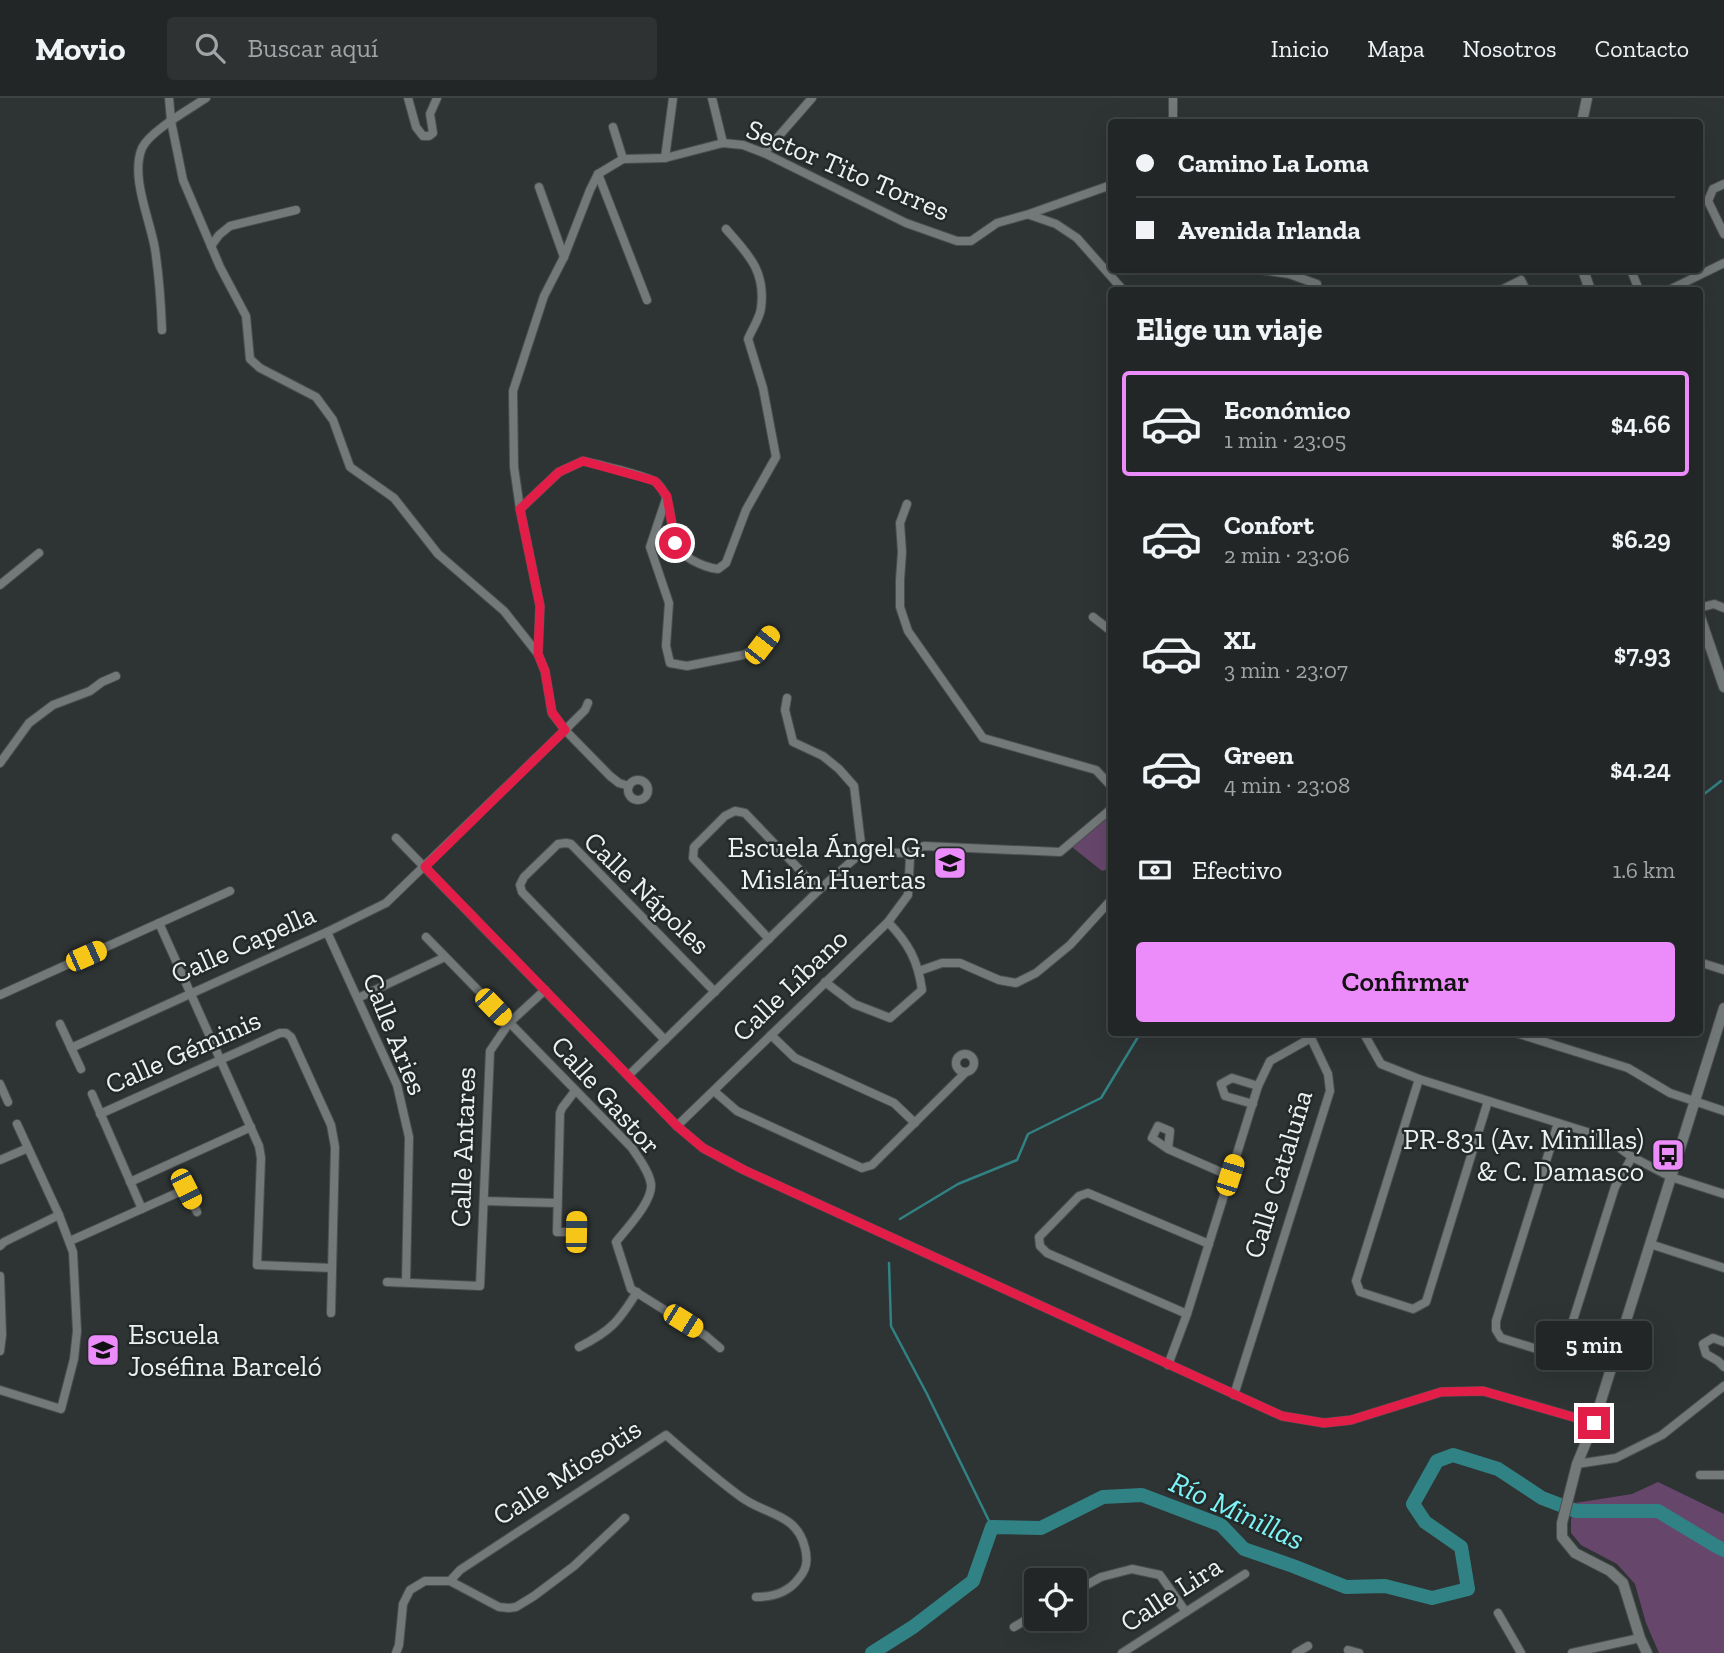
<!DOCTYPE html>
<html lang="es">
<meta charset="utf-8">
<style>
:root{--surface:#222626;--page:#2e3232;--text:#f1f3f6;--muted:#a2a5a7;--line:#3f4343;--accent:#ec8cfb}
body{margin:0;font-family:"Zilla Slab",serif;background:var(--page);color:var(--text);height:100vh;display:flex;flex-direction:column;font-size:26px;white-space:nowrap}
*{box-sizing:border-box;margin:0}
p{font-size:23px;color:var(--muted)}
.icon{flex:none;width:38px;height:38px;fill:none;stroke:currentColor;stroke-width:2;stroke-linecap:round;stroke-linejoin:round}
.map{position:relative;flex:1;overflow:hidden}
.panel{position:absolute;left:1108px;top:189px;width:595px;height:749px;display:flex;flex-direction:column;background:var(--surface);border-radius:7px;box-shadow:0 7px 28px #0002,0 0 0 2px var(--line)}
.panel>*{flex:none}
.hud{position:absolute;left:1108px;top:21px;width:595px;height:154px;border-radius:7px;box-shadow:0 7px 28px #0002,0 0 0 2px var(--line);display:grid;align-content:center;height:154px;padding:0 28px;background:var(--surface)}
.buttons{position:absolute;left:1024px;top:1470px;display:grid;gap:14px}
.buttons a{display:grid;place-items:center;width:63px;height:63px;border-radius:7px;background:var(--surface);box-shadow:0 7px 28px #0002,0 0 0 2px var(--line);font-size:35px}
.end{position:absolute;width:32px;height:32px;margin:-16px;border:9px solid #e11d48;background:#fff;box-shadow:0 0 0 4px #fff}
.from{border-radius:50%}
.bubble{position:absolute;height:49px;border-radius:7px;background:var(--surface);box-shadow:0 7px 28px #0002,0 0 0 2px var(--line);font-size:23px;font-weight:600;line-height:49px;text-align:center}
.car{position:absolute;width:21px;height:42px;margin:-21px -10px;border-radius:9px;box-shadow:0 0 5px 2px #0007;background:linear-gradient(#f5c518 24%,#345 0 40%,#f5c518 0 76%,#345 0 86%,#f5c518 0)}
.hud b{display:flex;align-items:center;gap:24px;height:66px;font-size:26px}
.hud b+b{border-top:2px solid var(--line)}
.hud i{width:18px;height:18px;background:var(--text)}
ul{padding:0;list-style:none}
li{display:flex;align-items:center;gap:21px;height:105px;margin:0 14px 10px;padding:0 14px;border:4px solid transparent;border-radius:7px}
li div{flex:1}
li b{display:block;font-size:26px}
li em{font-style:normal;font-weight:600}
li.on{border-color:var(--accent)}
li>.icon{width:63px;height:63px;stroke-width:1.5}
h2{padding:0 28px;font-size:32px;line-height:84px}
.pay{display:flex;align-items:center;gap:18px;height:77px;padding:0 28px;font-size:26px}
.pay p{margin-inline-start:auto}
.primary-button{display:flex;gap:14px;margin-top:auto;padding:14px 28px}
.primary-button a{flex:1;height:80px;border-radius:7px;background:var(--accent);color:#111;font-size:28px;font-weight:600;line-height:80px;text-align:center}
header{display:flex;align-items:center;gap:42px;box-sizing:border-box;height:98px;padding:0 35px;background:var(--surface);border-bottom:2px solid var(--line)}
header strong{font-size:33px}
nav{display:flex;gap:38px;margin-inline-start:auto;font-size:24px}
.search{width:490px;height:63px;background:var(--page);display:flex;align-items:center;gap:18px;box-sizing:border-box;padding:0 24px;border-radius:7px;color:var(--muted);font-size:26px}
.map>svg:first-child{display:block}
</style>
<header>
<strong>Movio</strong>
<div class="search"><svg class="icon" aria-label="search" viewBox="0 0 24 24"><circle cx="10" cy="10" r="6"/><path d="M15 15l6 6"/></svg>Buscar aquí</div>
<nav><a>Inicio</a><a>Mapa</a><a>Nosotros</a><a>Contacto</a></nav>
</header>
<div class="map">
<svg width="1724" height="1555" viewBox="0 0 1724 1555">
<rect width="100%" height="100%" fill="#2e3333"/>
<g fill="#67466c">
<polygon points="1111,717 1111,770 1102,773 1072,749"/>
<polygon points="1658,1384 1724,1416 1724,1555 1659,1555 1646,1525 1635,1486 1617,1466 1581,1447 1571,1435 1571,1422 1575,1405 1632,1396"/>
</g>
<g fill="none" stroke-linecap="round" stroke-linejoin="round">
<g stroke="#318284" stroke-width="2.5">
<polyline points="1699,700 1721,683"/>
<polyline points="900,1121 958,1086 1017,1062 1028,1036 1101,1000 1141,934"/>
<polyline points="889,1165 891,1228 927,1296 992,1429"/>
</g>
<polyline stroke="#318284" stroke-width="14" points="872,1555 913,1529 973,1483 992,1429 1041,1430 1103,1399 1142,1397 1221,1427 1244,1451 1293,1468 1346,1489 1385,1488 1432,1500 1468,1491 1461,1449 1425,1424 1413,1406 1437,1363 1453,1357 1498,1371 1542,1400 1576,1413 1658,1413 1716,1448 1724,1452"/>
<defs>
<g id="street">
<polyline points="169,0 171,23 183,82 220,169 246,218 250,261 260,270 316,299 333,322 350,369 394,400 438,456 504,513 538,556 545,573 552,615 565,632 610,678 619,685 629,688"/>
<polyline points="408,0 416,29 423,38 429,38 433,35 430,16 437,0"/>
<polyline points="712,0 723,45"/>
<polyline points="1173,24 1173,0"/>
<polyline points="613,29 623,61"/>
<polyline points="764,55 812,0"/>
<polyline points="665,60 673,0"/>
<polyline points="598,76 647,202"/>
<polyline points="1724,86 1713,91 1708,103 1724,136"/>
<polyline points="539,89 564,159"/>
<polyline points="1030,117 1056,126 1077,140 1123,192"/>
<polyline points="211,148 219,137 230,128 296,112"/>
<polyline points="1262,172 1289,176 1317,186 1317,192"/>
<polyline points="1631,172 1639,192"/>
<polyline points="1501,192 1521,182 1526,192"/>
<polyline points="1669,192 1724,165"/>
<path d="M162,232c-1,-27 -3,-54 -7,-81 -5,-30 -25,-72 -13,-101 8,-17 48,-39 64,-50"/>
<polyline points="666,401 650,449 669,505 666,548 670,565 687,568 743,557 763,547 773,533"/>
<polyline points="907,406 900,425 902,454 900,482 900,509 908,533 983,640 1096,672 1111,688"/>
<path d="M520,411l39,-37 24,-11c13,3 68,16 74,22 22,22 6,61 35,77 9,5 16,8 26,9l8,-6 20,-53 30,-53 -13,-69 -15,-49c4,-10 12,-21 13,-31 5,-37 -13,-54 -35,-79"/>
<polyline points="0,487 39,455"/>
<polyline points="1699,510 1714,506 1724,510"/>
<polyline points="1093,519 1111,533"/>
<polyline points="538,556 540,508 520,411 514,369 513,293 544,198 564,159 590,92 598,76 623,61 665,60 723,45 743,47 764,55 906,125 957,143 971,143 997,125 1029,116 1111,87"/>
<polyline points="787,600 785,612 793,644 823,658 839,671 854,688 862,754"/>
<polyline points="0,665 29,625 53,607 90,593 102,584 116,578"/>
<circle cx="638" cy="692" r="10"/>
<polyline points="396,740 677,1028 703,1050 744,1072 1282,1318 1324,1325 1351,1322 1441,1294 1483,1293 1594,1325"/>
<polyline points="906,755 924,748 1060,754 1111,711"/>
<polyline points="159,825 259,1048 261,1060 257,1167 332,1170"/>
<polyline points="327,834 397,987 409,1039 406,1184"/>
<path d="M426,839l206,211c7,11 17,23 19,36 2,17 -24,44 -35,58l15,47 75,47 14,12"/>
<polyline points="769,841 693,760 694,749 725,718 735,713 745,715 819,792"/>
<polyline points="1699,864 1724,872"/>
<polyline points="919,873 942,865 960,865 999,882 1016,885 1036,875 1070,847 1111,802"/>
<path d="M825,884l29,22 36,14 32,-28c-4,-30 -14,-47 -34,-68"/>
<polyline points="0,897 230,793"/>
<polyline points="358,900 445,859"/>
<polyline points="60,926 81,971"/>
<polyline points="1363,934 1381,966 1419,981 1606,1040 1632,1059 1671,1079 1724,1096"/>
<polyline points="1513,934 1628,970 1670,995 1724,1013"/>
<polyline points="771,937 795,960 894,1005 915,1025"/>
<polyline points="665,942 522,794 520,787 524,779 558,746 566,745 571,746 715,894"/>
<polyline points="71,950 327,834 386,805 565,632 585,612 588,605"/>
<circle cx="965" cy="965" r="9"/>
<polyline points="629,977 819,792 862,754 906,755 910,760 908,797 888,824 677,1028"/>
<polyline points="1419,981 1356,1183 1360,1194 1413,1211 1426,1204 1488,1003"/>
<polyline points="0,986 8,1004"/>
<polyline points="575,993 562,1010 560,1015 557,1134 577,1134 577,1118"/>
<polyline points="714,993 737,1013 862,1070 872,1067 965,975"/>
<polyline points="92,996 142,1111"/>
<polyline points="1253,1006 1225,998 1221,986 1232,980 1258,988"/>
<polyline points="100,1016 280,935 286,935 291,939 331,1027 335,1049 331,1215"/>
<polyline points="1558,1025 1496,1223 1496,1232 1501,1240 1550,1255 1564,1251 1615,1089 1632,1059"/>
<polyline points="1168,1051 1170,1033 1158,1028 1152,1040 1168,1051 1230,1078"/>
<polyline points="0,1062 28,1050"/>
<polyline points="130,1084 251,1029"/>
<polyline points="484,1103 557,1105"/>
<polyline points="70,1143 186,1091 197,1114"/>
<polyline points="1650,1146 1724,1170"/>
<polyline points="0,1148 4,1144 59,1117"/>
<polyline points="0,1178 2,1237 0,1253"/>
<polyline points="387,1184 480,1188 490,953 509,925 545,892"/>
<polyline points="1187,1216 1047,1155 1040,1148 1039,1139 1079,1098 1088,1095 1209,1146"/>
<polyline points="1724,1244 1713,1240 1703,1246 1706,1256 1718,1263 1724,1269"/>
<path d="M579,1249c32,-16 40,-26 58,-55"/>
<polyline points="1168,1267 1187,1216 1258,988 1270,963 1311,940"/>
<polyline points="0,1292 61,1311 74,1261 77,1233 73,1154 59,1117 17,1026"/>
<polyline points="1234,1297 1330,993 1328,976 1311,940"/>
<polyline points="1577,1366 1616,1360 1662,1337 1724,1288"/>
<polyline points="1700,1377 1724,1377"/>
<path d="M450,1483l10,-11 206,-135c24,21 49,43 75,62 24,18 56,16 64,51 3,12 2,21 -6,30 -10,14 -27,19 -43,19"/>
<polyline points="1074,1494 1101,1479 1132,1471 1160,1477 1186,1514"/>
<polyline points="1498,1515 1521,1555"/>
<polyline points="1014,1529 1036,1516"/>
<polyline points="1348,1552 1359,1555"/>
<polyline points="396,1555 399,1547 403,1506 410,1492 425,1483 450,1483 499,1509 509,1510 516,1509 534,1498 574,1468 625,1420"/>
<polyline points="1122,1555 1245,1476"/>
<polyline points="1296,1555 1308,1548"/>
<polyline points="1572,1555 1640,1540"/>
</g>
<g id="secondary">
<polyline points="1582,24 1587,0"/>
<polyline points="1583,172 1590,192"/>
<polyline points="1699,516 1724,589"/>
<polyline points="1647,1555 1640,1540 1623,1485 1610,1473 1575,1455 1562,1439 1562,1425 1577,1366 1594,1325 1724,910"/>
</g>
</defs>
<use href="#street" stroke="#4a4e4e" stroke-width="10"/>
<use href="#secondary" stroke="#4a4e4e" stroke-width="12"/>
<use href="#street" stroke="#737878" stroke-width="8"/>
<use href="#secondary" stroke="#737878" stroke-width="10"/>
</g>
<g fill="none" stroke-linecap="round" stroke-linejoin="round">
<polyline stroke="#e11d48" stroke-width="9" points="675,445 667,398 655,383 583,363 559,374 520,411 540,508 538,556 545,573 552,614 565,632 425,769 677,1028 703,1050 744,1072 1282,1318 1324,1325 1351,1322 1441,1294 1483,1293 1594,1325"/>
</g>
<defs>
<symbol id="school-square" viewBox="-11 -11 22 22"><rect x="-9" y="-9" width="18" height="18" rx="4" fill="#ec8cfb" stroke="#242929"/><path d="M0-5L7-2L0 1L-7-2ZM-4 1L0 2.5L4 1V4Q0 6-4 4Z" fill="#111"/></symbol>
<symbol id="bus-square" viewBox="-11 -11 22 22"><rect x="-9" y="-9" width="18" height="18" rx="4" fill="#ec8cfb" stroke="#242929"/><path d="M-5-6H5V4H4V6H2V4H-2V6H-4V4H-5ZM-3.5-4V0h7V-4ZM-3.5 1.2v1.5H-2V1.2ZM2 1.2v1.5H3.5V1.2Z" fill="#111"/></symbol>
</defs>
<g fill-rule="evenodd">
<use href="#school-square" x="931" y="746" width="38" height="38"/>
<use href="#bus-square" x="1649" y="1038" width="38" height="38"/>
<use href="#school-square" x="84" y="1233" width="38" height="38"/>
</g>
<g text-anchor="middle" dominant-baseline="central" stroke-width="5" stroke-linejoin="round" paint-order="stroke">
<g font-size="28" fill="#eef1f1" stroke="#242929">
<text transform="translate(848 72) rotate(23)">Sector Tito Torres</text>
<text transform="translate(647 795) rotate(44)">Calle Nápoles</text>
<text transform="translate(243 846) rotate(-24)">Calle Capella</text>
<text transform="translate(790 887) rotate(-44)">Calle Líbano</text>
<text transform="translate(395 936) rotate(68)">Calle Aries</text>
<text transform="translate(183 954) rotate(-24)">Calle Géminis</text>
<text transform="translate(606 997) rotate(48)">Calle Gastor</text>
<text transform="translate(463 1049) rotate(-88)">Calle Antares</text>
<text transform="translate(1278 1076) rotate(-73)">Calle Cataluña</text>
<text transform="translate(567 1374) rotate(-33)">Calle Miosotis</text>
<text transform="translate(1171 1496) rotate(-33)">Calle Lira</text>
</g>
<g font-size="28" fill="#eef1f1" stroke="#242929" text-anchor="end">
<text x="926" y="749">Escuela Ángel G.<tspan x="926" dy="32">Mislán Huertas</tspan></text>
<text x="1644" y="1041">PR-831 (Av. Minillas)<tspan x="1644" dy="32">&amp; C. Damasco</tspan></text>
<text x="128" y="1236" text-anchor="start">Escuela<tspan x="128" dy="32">Joséfina Barceló</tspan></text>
</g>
<g font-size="30" font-style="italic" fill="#7df4f6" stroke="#242929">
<text transform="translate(1237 1413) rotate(25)">Río Minillas</text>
</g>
</g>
</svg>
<div class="buttons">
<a><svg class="icon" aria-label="locate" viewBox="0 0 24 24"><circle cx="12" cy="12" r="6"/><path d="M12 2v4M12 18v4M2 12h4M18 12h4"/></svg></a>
</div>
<i class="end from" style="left:675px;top:445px"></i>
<i class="end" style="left:1594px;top:1325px"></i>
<div class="bubble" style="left:1536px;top:1223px;width:116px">5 min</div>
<i class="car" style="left:762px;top:547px;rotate:38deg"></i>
<i class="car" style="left:86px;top:858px;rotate:66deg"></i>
<i class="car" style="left:493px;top:909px;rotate:136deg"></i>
<i class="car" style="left:1230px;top:1077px;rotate:18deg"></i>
<i class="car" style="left:186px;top:1091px;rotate:153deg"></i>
<i class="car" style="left:576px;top:1134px;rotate:1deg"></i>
<i class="car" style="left:683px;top:1223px;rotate:122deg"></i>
<div class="hud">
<b><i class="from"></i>Camino La Loma</b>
<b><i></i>Avenida Irlanda</b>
</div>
<section class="panel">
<h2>Elige un viaje</h2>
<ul>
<li class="on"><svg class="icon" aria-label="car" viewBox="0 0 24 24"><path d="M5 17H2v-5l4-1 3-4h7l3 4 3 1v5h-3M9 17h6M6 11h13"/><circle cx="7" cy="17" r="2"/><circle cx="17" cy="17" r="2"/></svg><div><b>Económico</b><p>1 min · 23:05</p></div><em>$4.66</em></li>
<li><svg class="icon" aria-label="car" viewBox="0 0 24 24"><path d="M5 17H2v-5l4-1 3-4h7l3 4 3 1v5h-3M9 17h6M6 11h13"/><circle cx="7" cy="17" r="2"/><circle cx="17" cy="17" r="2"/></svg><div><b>Confort</b><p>2 min · 23:06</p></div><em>$6.29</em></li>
<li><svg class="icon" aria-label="car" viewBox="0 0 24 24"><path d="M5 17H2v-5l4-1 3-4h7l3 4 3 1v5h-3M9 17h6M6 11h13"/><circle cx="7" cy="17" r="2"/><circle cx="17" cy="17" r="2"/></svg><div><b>XL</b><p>3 min · 23:07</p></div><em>$7.93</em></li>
<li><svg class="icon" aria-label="car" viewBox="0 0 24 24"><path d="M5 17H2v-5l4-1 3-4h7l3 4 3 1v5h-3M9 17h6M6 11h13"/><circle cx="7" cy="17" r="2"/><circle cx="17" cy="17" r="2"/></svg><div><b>Green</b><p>4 min · 23:08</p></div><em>$4.24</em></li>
</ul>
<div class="pay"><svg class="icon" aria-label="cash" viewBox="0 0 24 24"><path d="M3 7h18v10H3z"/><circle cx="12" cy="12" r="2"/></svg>Efectivo<p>1.6 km</p></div>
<div class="primary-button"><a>Confirmar</a></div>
</section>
</div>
